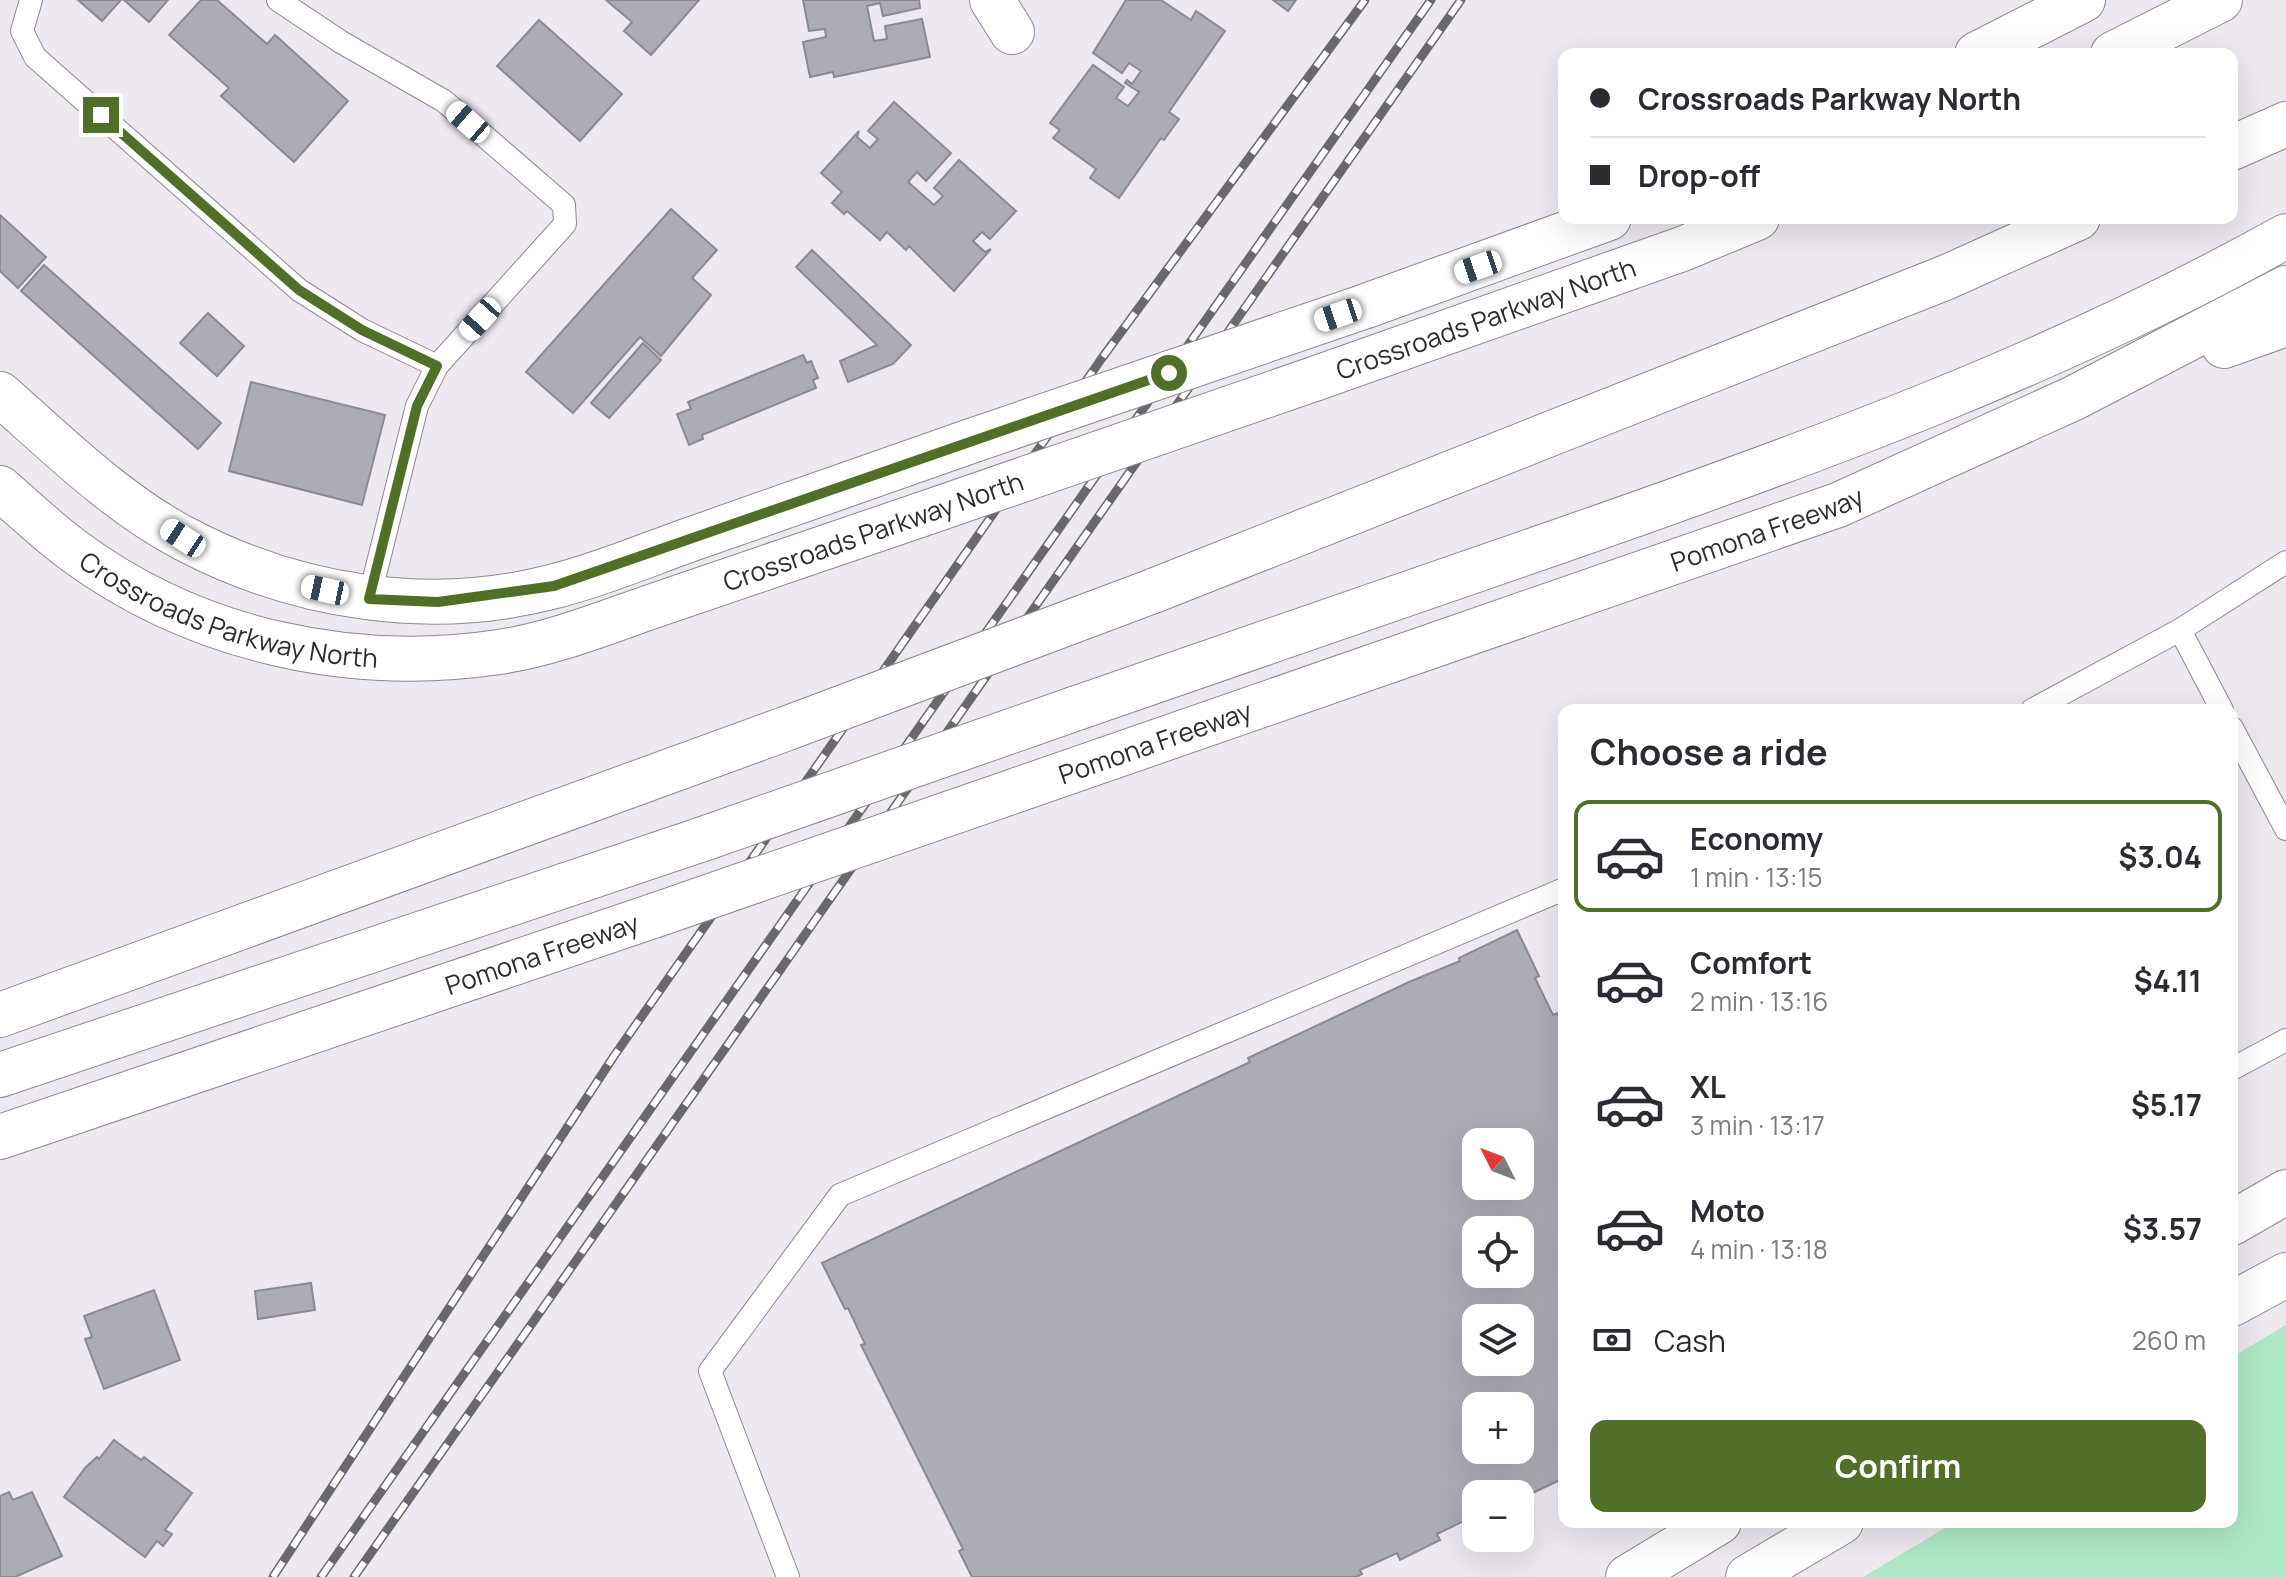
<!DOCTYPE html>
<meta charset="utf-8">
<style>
:root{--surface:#fff;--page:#f2f2f3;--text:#2b2b33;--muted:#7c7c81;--line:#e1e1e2;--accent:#507027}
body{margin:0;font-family:Manrope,sans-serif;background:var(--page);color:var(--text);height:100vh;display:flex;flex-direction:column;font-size:30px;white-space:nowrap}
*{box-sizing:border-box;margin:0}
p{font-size:26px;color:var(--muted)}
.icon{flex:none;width:44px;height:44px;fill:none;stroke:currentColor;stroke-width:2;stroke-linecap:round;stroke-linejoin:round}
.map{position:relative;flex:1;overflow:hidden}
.drawer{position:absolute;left:1558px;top:704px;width:680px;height:824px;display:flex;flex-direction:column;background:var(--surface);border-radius:16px;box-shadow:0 8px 32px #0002}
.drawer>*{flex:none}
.hud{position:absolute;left:1558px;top:48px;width:680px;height:176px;border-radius:16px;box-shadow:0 8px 32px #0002;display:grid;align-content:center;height:176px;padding:0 32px;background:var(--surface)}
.needle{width:52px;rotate:312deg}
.buttons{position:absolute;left:1462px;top:1128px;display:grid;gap:16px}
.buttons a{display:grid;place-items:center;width:72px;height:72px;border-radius:16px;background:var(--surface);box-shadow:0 8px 32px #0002;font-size:40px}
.end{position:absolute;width:36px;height:36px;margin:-18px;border:10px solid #507027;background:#fff;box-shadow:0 0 0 4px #fff}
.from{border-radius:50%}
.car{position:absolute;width:24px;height:48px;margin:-24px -12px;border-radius:10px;box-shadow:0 0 6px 2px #0007;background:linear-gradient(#fff 24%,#345 0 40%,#fff 0 76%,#345 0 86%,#fff 0)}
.hud b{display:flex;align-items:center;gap:28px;height:76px;font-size:30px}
.hud b+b{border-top:2px solid var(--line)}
.hud i{width:20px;height:20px;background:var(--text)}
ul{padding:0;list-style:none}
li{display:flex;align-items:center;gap:24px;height:112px;margin:0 16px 12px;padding:0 16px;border:4px solid transparent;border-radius:16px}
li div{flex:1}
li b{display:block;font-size:30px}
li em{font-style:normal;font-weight:700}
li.selected{border-color:var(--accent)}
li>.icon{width:72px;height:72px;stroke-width:1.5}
h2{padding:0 32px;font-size:36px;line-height:96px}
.pay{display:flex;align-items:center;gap:20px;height:88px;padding:0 32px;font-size:30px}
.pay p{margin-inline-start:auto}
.action{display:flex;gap:16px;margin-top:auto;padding:16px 32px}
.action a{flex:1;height:92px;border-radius:16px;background:var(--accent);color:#fff;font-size:32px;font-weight:700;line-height:92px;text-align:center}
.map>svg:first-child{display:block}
</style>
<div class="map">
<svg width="2286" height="1577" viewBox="0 0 2286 1577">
<rect width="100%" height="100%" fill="#eee9f1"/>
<polygon fill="#aee8c6" points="2286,1325 2286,1577 1863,1577 1955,1522 2232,1522 2232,1357"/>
<g fill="#acacb4" stroke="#8b8a92" stroke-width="2" fill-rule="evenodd">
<polygon points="78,0 121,0 102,21"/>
<polygon points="124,0 168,0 149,22"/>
<polygon points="201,0 217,0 267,44 275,35 348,101 294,162 221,96 229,88 169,35"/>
<polygon points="606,0 699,0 651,55 624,31 632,22"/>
<polygon points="803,0 919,0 920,8 883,16 880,3 867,6 874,41 887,39 885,26 922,19 930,57 834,77 833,72 810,77 803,42 826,37 825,29 809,31"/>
<polygon points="1126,0 1161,0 1191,20 1196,11 1225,31 1169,112 1179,119 1164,140 1161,138 1119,198 1090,178 1096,169 1053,138 1060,130 1050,123 1093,65 1124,87 1116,98 1128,106 1139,92 1125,83 1127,80 1132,84 1141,71 1129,63 1122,73 1093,53"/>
<polygon points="1273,0 1296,0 1288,11"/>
<polygon points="539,20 622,94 580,141 497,66"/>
<polygon points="894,102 951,153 926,181 917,172 908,182 934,205 943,196 934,188 959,160 1016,211 990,239 982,232 973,241 985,252 991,249 954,291 909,246 906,250 887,232 880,240 847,211 844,214 832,203 842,192 821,173 859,131 857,137 870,148 878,139 868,131"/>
<polygon points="671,209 717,250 692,278 711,295 661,356 640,337 573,413 526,372"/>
<polygon points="0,215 46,257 18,288 0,271"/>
<polygon points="812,250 911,345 893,364 848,382 840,361 877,345 796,267"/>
<polygon points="44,265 221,423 198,449 21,291"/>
<polygon points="208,313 244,346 217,376 180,343"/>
<polygon points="643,343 661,360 609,418 591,403"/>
<polygon points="803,355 807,363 811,361 818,378 813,380 816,388 702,435 703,439 689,445 677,414 691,409 688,402"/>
<polygon points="251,382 385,415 362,505 229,471"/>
<path d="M1517,930l22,46 -4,2 18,37 4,-2 7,15v450l-44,21v-5h-44v26l-2,-4 -37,18 3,6 -40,20 -3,-7 -37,17 2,4 -6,3h-384l-13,-26 4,-2 -102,-204 4,-1 -17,-36 -3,1 -23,-46 428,-201 -2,-4 161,-76 51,-21 -1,-3zM1476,1142h44v44h-44zM1476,1230h44v44h-44zM1476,1318h44v44h-44zM1476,1406h44v44h-44z"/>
<polygon points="311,1283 315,1310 258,1319 255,1291"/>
<polygon points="154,1290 180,1360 104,1389 85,1339 92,1337 84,1316"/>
<polygon points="114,1440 141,1460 144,1457 192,1493 165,1530 172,1534 163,1546 157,1541 145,1557 64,1497 85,1468 97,1457 99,1459"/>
<polygon points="9,1492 13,1500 32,1492 62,1556 15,1577 0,1577 0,1496"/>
</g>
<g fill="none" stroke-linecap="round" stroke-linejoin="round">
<defs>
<g id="lane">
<polyline points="31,0 22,31 35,57 299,290 362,330 437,366"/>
<polyline points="278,0 341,42 444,101 564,205 565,224 437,366 417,406 369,599"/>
<polyline points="2180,630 2286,562"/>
<polyline points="2032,710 2180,630 2222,710"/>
<polyline points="2232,728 2286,829"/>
<polyline points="2232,1069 2286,1040"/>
<polyline points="788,1577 710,1371 840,1195 1564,889"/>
</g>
<polyline id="street" points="992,0 1012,32"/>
<g id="secondary">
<polyline points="1977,54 2083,0"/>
<polyline points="2113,54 2220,0"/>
<polyline points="1366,306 1609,218"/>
<path id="s1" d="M1314,379l368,-130 75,-31"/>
<path d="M0,394c58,51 116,109 185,145 112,59 246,80 370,47 52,-13 103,-36 154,-53 87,-31 175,-61 262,-92"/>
<path id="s2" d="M0,488c24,21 48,44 74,63 122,90 277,123 425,101 55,-8 110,-31 163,-49 86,-29 172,-59 258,-88"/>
<polyline points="2232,1223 2286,1192"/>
<polyline points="2232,1304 2286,1275"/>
<polyline points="1628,1577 1719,1522"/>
<polyline points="1748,1577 1841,1522"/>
</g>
<g id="highway">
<polyline points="2232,148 2286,124"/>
<polyline points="2224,346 2286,324"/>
<polyline points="1153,591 1947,277 2078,218"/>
<path d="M1074,709c161,-56 322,-112 483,-167 250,-87 498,-177 729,-306"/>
<path id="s3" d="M1017,790l821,-285 236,-107 212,-110"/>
<polyline points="0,1015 785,729"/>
<polyline points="0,1075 700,840"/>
<path id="s4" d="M0,1137l653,-221"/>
</g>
</defs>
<use href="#lane" stroke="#8d8990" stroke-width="24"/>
<use href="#street" stroke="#8d8990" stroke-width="46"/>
<use href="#secondary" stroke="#8d8990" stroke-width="46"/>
<use href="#highway" stroke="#8d8990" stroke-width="46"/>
<use href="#lane" stroke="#fff" stroke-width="22"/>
<use href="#street" stroke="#fff" stroke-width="44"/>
<use href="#secondary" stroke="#fff" stroke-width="44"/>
<use href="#highway" stroke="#fff" stroke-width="44"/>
<defs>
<g id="rail">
<polyline points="273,1577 614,1056 1102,358 1365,0"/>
<polyline points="321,1577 1431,0"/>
<polyline points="354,1577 1461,0"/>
</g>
</defs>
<use href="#rail" stroke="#6a686d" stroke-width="9"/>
<use href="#rail" stroke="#fff" stroke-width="6" stroke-dasharray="18" stroke-linecap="butt"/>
<defs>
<g id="secondary-bridge">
<polyline points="971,441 1366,306"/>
<polyline points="920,515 1314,379"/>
</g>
<g id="highway-bridge">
<polyline points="785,729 1153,591"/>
<polyline points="700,840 1074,709"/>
<polyline points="653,916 1017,790"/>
</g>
</defs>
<use href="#secondary-bridge" stroke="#8d8990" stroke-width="46" stroke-linecap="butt"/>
<use href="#highway-bridge" stroke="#8d8990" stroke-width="46" stroke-linecap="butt"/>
<use href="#secondary-bridge" stroke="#fff" stroke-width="44"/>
<use href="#highway-bridge" stroke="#fff" stroke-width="44"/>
</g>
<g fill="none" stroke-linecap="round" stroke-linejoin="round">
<polyline stroke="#507027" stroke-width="10" points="101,115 299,290 362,330 437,366 417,406 369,599 438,602 554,586 1169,373"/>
</g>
<g text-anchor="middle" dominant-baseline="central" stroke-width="8" stroke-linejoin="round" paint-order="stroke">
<g font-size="26" fill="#2d2c2f" stroke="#fff">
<text stroke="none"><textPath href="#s1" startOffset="182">Crossroads Parkway North</textPath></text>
<text stroke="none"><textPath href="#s3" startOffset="794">Pomona Freeway</textPath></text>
<text transform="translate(873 531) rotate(-19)">Crossroads Parkway North</text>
<text stroke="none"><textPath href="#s2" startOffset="266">Crossroads Parkway North</textPath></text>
<text stroke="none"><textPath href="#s3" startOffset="146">Pomona Freeway</textPath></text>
<text stroke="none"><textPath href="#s4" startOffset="572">Pomona Freeway</textPath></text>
</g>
</g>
</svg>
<div class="buttons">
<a><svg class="needle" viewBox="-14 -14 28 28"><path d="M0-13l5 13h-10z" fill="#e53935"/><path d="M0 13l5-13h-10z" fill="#7c7c81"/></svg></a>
<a><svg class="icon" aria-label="locate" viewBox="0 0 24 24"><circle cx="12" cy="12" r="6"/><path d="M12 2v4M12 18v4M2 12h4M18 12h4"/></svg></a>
<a><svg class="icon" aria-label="layers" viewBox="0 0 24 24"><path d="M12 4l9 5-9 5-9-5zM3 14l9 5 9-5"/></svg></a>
<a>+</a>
<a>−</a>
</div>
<i class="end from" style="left:1169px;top:373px"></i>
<i class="end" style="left:101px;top:115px"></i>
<i class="car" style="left:468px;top:122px;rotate:311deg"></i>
<i class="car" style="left:1478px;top:267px;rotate:251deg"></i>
<i class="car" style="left:1338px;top:315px;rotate:251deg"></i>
<i class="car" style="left:480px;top:319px;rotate:222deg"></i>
<i class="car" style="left:183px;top:538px;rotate:303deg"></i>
<i class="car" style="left:325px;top:590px;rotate:282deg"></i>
<div class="hud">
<b><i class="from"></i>Crossroads Parkway North</b>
<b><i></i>Drop-off</b>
</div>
<section class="drawer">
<h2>Choose a ride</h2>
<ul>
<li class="selected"><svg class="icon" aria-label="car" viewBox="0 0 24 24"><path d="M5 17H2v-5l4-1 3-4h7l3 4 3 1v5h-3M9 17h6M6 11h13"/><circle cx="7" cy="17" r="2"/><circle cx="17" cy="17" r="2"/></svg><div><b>Economy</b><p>1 min · 13:15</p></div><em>$3.04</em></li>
<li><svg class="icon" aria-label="car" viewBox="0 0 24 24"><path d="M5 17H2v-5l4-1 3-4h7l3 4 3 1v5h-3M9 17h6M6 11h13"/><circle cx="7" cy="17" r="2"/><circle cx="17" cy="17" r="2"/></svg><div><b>Comfort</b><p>2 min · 13:16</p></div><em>$4.11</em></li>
<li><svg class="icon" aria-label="car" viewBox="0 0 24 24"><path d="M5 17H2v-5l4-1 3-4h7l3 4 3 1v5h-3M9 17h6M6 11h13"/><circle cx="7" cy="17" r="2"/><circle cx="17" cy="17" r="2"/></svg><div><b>XL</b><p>3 min · 13:17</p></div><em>$5.17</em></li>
<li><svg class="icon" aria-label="car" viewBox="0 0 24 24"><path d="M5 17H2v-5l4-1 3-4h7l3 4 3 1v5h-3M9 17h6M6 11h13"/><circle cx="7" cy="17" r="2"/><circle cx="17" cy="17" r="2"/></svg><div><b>Moto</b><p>4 min · 13:18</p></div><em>$3.57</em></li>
</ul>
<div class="pay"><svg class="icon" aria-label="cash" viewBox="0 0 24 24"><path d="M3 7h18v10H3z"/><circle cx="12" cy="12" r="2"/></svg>Cash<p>260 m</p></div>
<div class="action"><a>Confirm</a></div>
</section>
</div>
